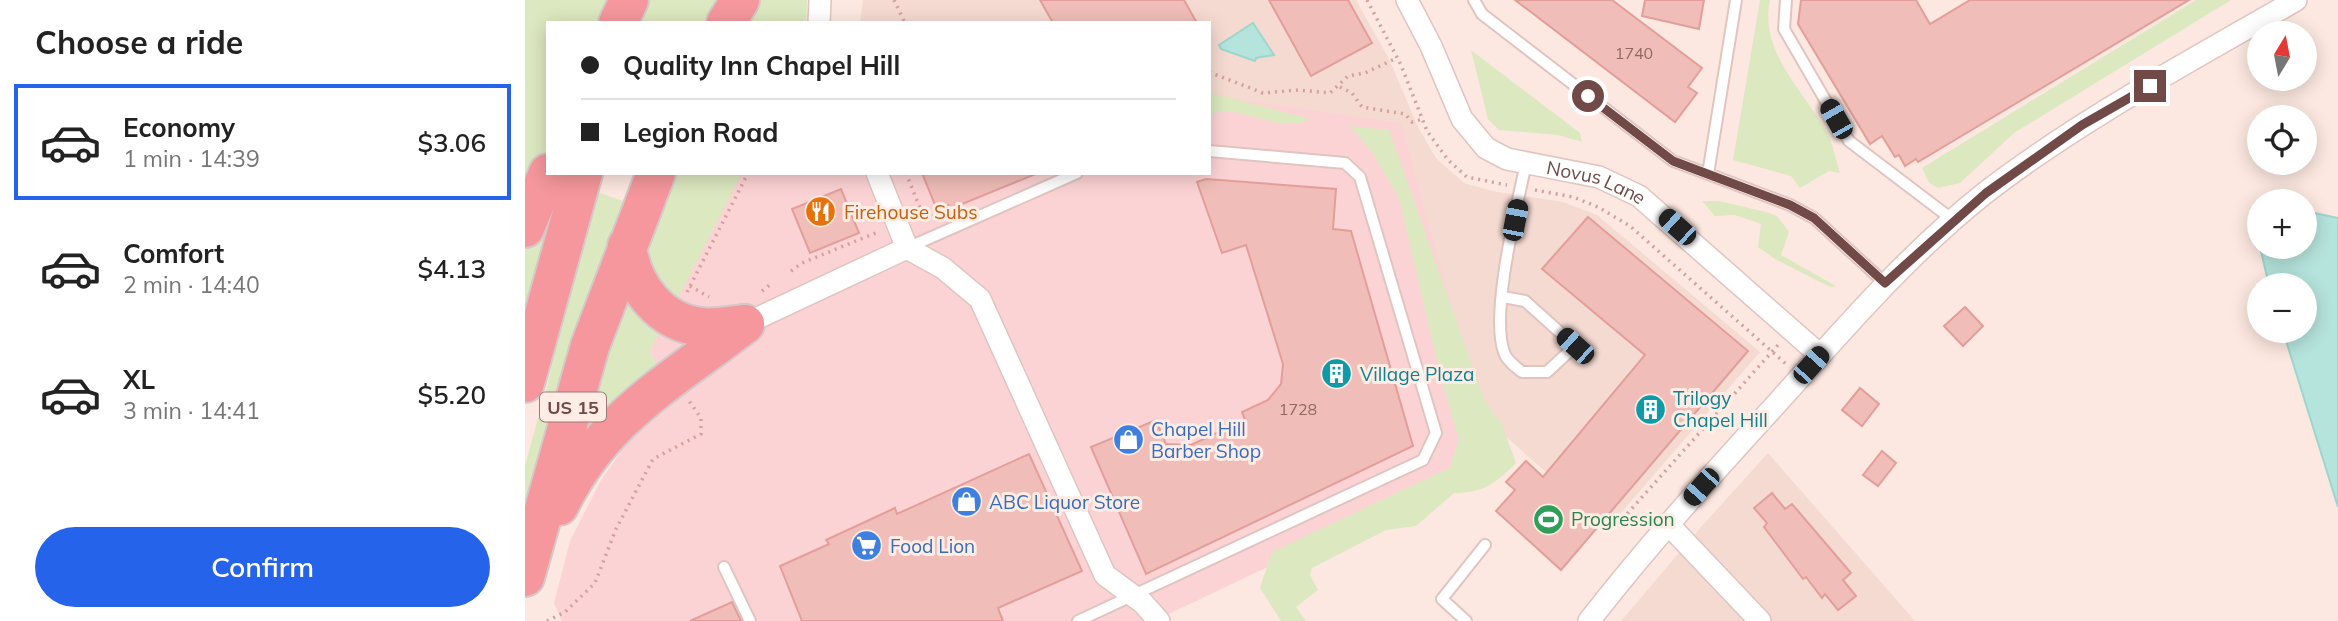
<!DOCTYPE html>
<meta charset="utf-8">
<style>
:root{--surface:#fff;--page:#f6f6f6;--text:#222;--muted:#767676;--line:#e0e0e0;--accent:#2563eb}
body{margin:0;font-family:Mulish,sans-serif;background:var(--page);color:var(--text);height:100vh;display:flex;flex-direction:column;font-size:26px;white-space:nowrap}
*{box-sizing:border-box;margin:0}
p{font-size:23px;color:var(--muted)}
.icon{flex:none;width:38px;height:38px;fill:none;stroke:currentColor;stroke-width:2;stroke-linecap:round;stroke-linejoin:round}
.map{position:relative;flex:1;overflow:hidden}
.sheet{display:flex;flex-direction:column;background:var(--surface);width:525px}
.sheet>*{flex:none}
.hud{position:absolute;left:21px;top:21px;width:665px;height:154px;border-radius:0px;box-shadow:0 4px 18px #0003;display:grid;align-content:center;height:154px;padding:0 35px;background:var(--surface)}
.needle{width:46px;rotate:10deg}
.tools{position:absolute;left:1722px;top:21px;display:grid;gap:14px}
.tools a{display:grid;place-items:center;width:70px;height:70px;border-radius:50%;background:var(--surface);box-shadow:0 4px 18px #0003;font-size:35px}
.end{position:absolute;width:32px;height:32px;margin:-16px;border:9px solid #714a48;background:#fff;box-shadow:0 0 0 4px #fff}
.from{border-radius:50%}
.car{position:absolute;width:21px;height:42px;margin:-21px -10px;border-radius:9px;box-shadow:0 0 5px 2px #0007;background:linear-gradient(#222 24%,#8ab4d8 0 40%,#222 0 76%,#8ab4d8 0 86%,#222 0)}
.hud b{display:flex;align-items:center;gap:24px;height:66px;font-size:26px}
.hud b+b{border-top:2px solid var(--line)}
.hud i{width:18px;height:18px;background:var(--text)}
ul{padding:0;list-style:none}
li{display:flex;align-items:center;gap:21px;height:116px;margin:0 14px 10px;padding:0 21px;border:4px solid transparent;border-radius:0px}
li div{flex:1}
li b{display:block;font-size:26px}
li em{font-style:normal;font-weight:600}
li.current{border-color:var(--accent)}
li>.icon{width:63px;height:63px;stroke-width:1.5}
h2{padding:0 35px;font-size:32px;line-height:84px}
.primary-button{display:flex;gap:14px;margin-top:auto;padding:14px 35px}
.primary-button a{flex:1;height:80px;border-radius:42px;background:var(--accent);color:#fff;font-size:28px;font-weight:600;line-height:80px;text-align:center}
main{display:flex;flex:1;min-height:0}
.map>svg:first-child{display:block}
</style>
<main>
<section class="sheet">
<h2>Choose a ride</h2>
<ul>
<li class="current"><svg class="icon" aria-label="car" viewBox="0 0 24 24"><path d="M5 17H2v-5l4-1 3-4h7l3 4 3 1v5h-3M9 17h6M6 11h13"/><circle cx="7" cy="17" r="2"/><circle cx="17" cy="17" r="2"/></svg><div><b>Economy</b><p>1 min · 14:39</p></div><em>$3.06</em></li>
<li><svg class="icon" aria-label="car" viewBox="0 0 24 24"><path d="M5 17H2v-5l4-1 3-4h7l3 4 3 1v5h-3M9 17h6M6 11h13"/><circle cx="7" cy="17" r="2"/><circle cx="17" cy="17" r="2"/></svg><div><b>Comfort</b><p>2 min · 14:40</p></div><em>$4.13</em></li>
<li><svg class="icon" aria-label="car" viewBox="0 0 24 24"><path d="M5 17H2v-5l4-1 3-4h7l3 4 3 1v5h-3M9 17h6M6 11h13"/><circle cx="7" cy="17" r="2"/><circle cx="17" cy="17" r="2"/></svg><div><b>XL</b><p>3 min · 14:41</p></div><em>$5.20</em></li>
</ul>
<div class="primary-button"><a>Confirm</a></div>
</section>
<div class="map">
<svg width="1813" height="621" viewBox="0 0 1813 621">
<rect width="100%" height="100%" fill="#fce8e0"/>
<g fill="#f5dad1">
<polygon points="338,0 831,0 864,59 893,127 911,158 939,183 967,191 1038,202 1072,215 1235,352 1083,528 958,416 684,95 684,23 335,23"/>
<polygon points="1243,453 1390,621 1096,621 1176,527"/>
</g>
<polygon fill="#fcd3d4" points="684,95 876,123 969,460 629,621 37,621 29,603 45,541 76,480 120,417 102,352 189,173 684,173"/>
<g fill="#dce8bf">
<polygon points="0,0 87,0 77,23 23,23 23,155 0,211"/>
<polygon points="124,0 204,0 191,23 117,23"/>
<polygon points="232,0 282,0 281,23 218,23"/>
<path d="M1235,0h10c-11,51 33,90 56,131 7,12 10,29 14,42l-11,-2 -29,17 -9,-12 -58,-16z"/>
<polygon points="1671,0 1706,0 1489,133 1435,183 1413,188 1404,183 1397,168"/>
<polygon points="946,50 1055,133 1057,142 1033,135 974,130 963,119"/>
<path d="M684,92l101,27c-30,17 -68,-16 -99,-5z"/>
<path d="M825,126l39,4 95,269 18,26 14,38c-20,20 -32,30 -62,30l-38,33 -30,4 -74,38 -2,7 8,15 -22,17 10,14h-25l-21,-33 12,-36 177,-84 10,-29 -17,-57 -43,-184 -27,-46z"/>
<polygon points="43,173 0,344 0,247"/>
<polygon points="143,173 217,173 151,302 120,262 123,224"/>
<polygon points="75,193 98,201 101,206 0,526 0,465 22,387 64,197"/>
<polygon points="1177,201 1194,201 1241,212 1252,216 1264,232 1256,255 1311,286 1305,287 1250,259 1233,247 1236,224 1210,215 1190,216"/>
<polygon points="100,295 132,326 133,335 124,352 133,365 80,416 66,419"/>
</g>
<g fill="#b5e4dc" stroke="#9cd6cd" stroke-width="2">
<polygon points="728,23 749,55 731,58 730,61 696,49 694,45"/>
<polygon points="1780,211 1813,218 1813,507 1758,331 1780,331 1780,285 1744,285 1735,247 1780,247"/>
</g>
<g fill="#f0bdb8" stroke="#e39e99" stroke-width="2">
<polygon points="515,0 659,0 672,23 528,23"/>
<polygon points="744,0 823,0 847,43 786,76"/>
<polygon points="990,0 1087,0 1177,68 1163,87 1172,93 1150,122"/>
<polygon points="1120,0 1179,0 1174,29 1117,16"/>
<polygon points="1276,0 1391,0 1405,24 1445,0 1664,0 1393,162 1391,159 1380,166 1374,155 1370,157 1357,136 1345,144 1273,24"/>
<polygon points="397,173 513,173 425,209 423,205 412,210"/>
<polygon points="681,179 811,189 808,229 826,231 888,446 621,574 566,447 631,420 641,444 666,445 720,420 717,412 743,400 756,384 758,364 721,245 697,253 672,182"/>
<polygon points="316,189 334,233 285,253 267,209"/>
<polygon points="1063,217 1223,351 1036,570 971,511 990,490 981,482 1001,461 1018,477 1120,355 1017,269"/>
<polygon points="1440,307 1458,326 1438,346 1419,326"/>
<polygon points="1335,388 1354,404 1337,426 1317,410"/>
<polygon points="1357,451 1371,463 1353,486 1338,475"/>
<polygon points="504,454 557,571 473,608 478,621 277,621 255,566 304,544 301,540 370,508 372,514"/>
<polygon points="1247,493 1260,509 1267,504 1326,573 1318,580 1331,596 1313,610 1300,594 1297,598 1281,577 1278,579 1239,527 1242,523 1229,508"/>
<polygon points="207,602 216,621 165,621"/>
</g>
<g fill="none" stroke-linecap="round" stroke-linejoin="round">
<defs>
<g id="lane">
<polyline points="949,0 957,14 1148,161 1183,174"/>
<polyline points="1211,0 1183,174 1265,205 1289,218 1360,283"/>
<polyline points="1261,0 1259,29 1324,141 1428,220"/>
<polyline points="382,248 552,173"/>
<path d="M978,297l22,4 50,45 -28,26h-25c-6,-5 -16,-12 -18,-20 -14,-38 13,-146 22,-189"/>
<polyline points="199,567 225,621"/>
<polyline points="553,621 898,460 911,433 835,177 820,163 684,151"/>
<polyline points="941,621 917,599 960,545"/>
</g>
<g id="street">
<path id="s1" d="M882,0l24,46 31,73 24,29 21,11 92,18 40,19 181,159"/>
<polyline points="294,23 295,0"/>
<polyline points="352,173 382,248"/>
<polyline points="382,248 418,268 455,299 580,575 618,603 634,621"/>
<polyline points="220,324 382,248"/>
<polyline points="1143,524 1235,621"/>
<path d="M1064,621c60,-77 125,-149 191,-221 65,-72 128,-146 205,-207 96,-74 206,-132 311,-193"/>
</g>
<g id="highway">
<polyline points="93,23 104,0"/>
<polyline points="201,23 215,0"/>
<polyline points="0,228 23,173"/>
<path d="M102,246c5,40 33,77 75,81 14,2 29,-2 43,-3"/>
<polyline points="0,383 58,173"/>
<path d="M34,506c44,-90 112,-124 186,-182"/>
<polyline points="0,577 65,346 131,173"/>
</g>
</defs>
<use href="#lane" stroke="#e1c4bf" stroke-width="14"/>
<use href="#street" stroke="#e1c4bf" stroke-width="24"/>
<use href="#highway" stroke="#d4c9c8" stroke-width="42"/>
<g stroke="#d5a09c" stroke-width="3.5" stroke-dasharray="2 5" stroke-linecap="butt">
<polyline points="369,0 380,23"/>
<polyline points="842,0 876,65 902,131 923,160 942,177 982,185"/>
<polyline points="684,72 738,93 773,90 805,93 823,76 840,73 872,58"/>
<polyline points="815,87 827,93 837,107 880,114 887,122 898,119"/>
<polyline points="381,173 399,218"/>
<polyline points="1010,190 1048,197 1073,207 1105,226 1261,364"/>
<polyline points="393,218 416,215"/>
<polyline points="266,271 277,263 353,232"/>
<polyline points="165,286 184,297"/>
<polyline points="237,291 246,284"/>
<polyline points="162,292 223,173"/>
<polyline points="1093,524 1253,345"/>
<polyline points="22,621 40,612 70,583 91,529 128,459 176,434 176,418 164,401"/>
</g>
<use href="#lane" stroke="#fff" stroke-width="10"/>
<use href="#street" stroke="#fff" stroke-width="21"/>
<use href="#highway" stroke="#f5979c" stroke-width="38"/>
</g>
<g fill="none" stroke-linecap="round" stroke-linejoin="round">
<polyline stroke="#714a48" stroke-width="9" points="1063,96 1148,161 1265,205 1289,218 1360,283 1461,193 1557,125 1625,86"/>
</g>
<defs>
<symbol id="restaurant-disc" viewBox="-11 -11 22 22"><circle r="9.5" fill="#e8710a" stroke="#ffede5"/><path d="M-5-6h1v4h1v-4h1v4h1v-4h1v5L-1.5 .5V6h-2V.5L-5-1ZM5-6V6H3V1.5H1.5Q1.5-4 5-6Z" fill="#fff"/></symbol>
<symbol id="building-disc" viewBox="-11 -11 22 22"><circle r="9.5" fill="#0f9aa8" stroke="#ffede5"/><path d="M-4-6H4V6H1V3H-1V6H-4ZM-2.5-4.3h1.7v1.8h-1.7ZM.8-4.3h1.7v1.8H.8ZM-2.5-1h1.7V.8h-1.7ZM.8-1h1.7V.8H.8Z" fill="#fff"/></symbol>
<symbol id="shop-disc" viewBox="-11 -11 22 22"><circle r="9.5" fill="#3f7fe0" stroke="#ffede5"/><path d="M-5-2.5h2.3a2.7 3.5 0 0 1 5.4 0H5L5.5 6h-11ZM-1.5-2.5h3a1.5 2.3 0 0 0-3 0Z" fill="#fff"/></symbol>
<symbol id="stadium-disc" viewBox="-11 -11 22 22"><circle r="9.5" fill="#2e9e5b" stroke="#ffede5"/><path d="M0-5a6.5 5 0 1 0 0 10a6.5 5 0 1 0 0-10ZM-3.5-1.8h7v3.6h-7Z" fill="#fff"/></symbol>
<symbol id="supermarket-disc" viewBox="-11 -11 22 22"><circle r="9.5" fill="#3f7fe0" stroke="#ffede5"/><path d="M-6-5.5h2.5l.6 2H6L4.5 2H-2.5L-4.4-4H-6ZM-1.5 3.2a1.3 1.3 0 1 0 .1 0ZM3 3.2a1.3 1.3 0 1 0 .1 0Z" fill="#fff"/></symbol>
</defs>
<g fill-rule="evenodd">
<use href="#restaurant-disc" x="278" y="194" width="35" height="35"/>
<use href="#building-disc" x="794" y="356" width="35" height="35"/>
<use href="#building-disc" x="1108" y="392" width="35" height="35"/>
<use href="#shop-disc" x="586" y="422" width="35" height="35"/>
<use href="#shop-disc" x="424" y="484" width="35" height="35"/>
<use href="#stadium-disc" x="1006" y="502" width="35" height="35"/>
<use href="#supermarket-disc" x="324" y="528" width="35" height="35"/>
</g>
<g text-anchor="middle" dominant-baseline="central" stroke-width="6" stroke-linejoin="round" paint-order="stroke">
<g font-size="16" fill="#916764">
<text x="1109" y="53">1740</text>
<text x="773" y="409">1728</text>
</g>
<rect fill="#ffede5" stroke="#9c7b77" stroke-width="2" x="15" y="392.5" width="66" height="29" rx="5"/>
<g font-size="18" font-weight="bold" fill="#714a48">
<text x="48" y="407">US 15</text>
</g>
<g font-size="19" fill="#714a48" stroke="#ffede5">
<text stroke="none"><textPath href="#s1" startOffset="285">Novus Lane</textPath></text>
</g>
<g font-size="19" fill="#c56008" stroke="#ffede5" text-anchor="start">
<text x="319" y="212">Firehouse Subs</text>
</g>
<g font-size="19" fill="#0d838f" stroke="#ffede5" text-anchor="start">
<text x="835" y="374">Village Plaza</text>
<text x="1148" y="398">Trilogy<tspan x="1148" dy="22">Chapel Hill</tspan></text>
</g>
<g font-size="19" fill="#366cbe" stroke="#ffede5" text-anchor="start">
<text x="626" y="429">Chapel Hill<tspan x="626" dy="22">Barber Shop</tspan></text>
<text x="464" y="502">ABC Liquor Store</text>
<text x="365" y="546">Food Lion</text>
</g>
<g font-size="19" fill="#27864d" stroke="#ffede5" text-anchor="start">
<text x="1046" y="519">Progression</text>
</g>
</g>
</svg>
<div class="tools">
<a><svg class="needle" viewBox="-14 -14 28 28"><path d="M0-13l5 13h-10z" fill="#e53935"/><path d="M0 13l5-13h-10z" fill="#767676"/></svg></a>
<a><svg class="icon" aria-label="locate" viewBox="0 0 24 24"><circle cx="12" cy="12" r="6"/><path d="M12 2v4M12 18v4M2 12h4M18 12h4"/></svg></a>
<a>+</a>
<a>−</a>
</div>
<i class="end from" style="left:1063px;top:96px"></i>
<i class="end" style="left:1625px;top:86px"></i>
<i class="car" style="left:1311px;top:119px;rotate:330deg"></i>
<i class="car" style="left:990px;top:220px;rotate:11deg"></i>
<i class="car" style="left:1152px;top:227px;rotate:312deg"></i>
<i class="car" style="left:1050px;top:346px;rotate:312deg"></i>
<i class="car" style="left:1286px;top:365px;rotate:42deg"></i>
<i class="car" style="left:1176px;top:487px;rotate:222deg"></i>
<div class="hud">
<b><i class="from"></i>Quality Inn Chapel Hill</b>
<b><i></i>Legion Road</b>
</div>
</div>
</main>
